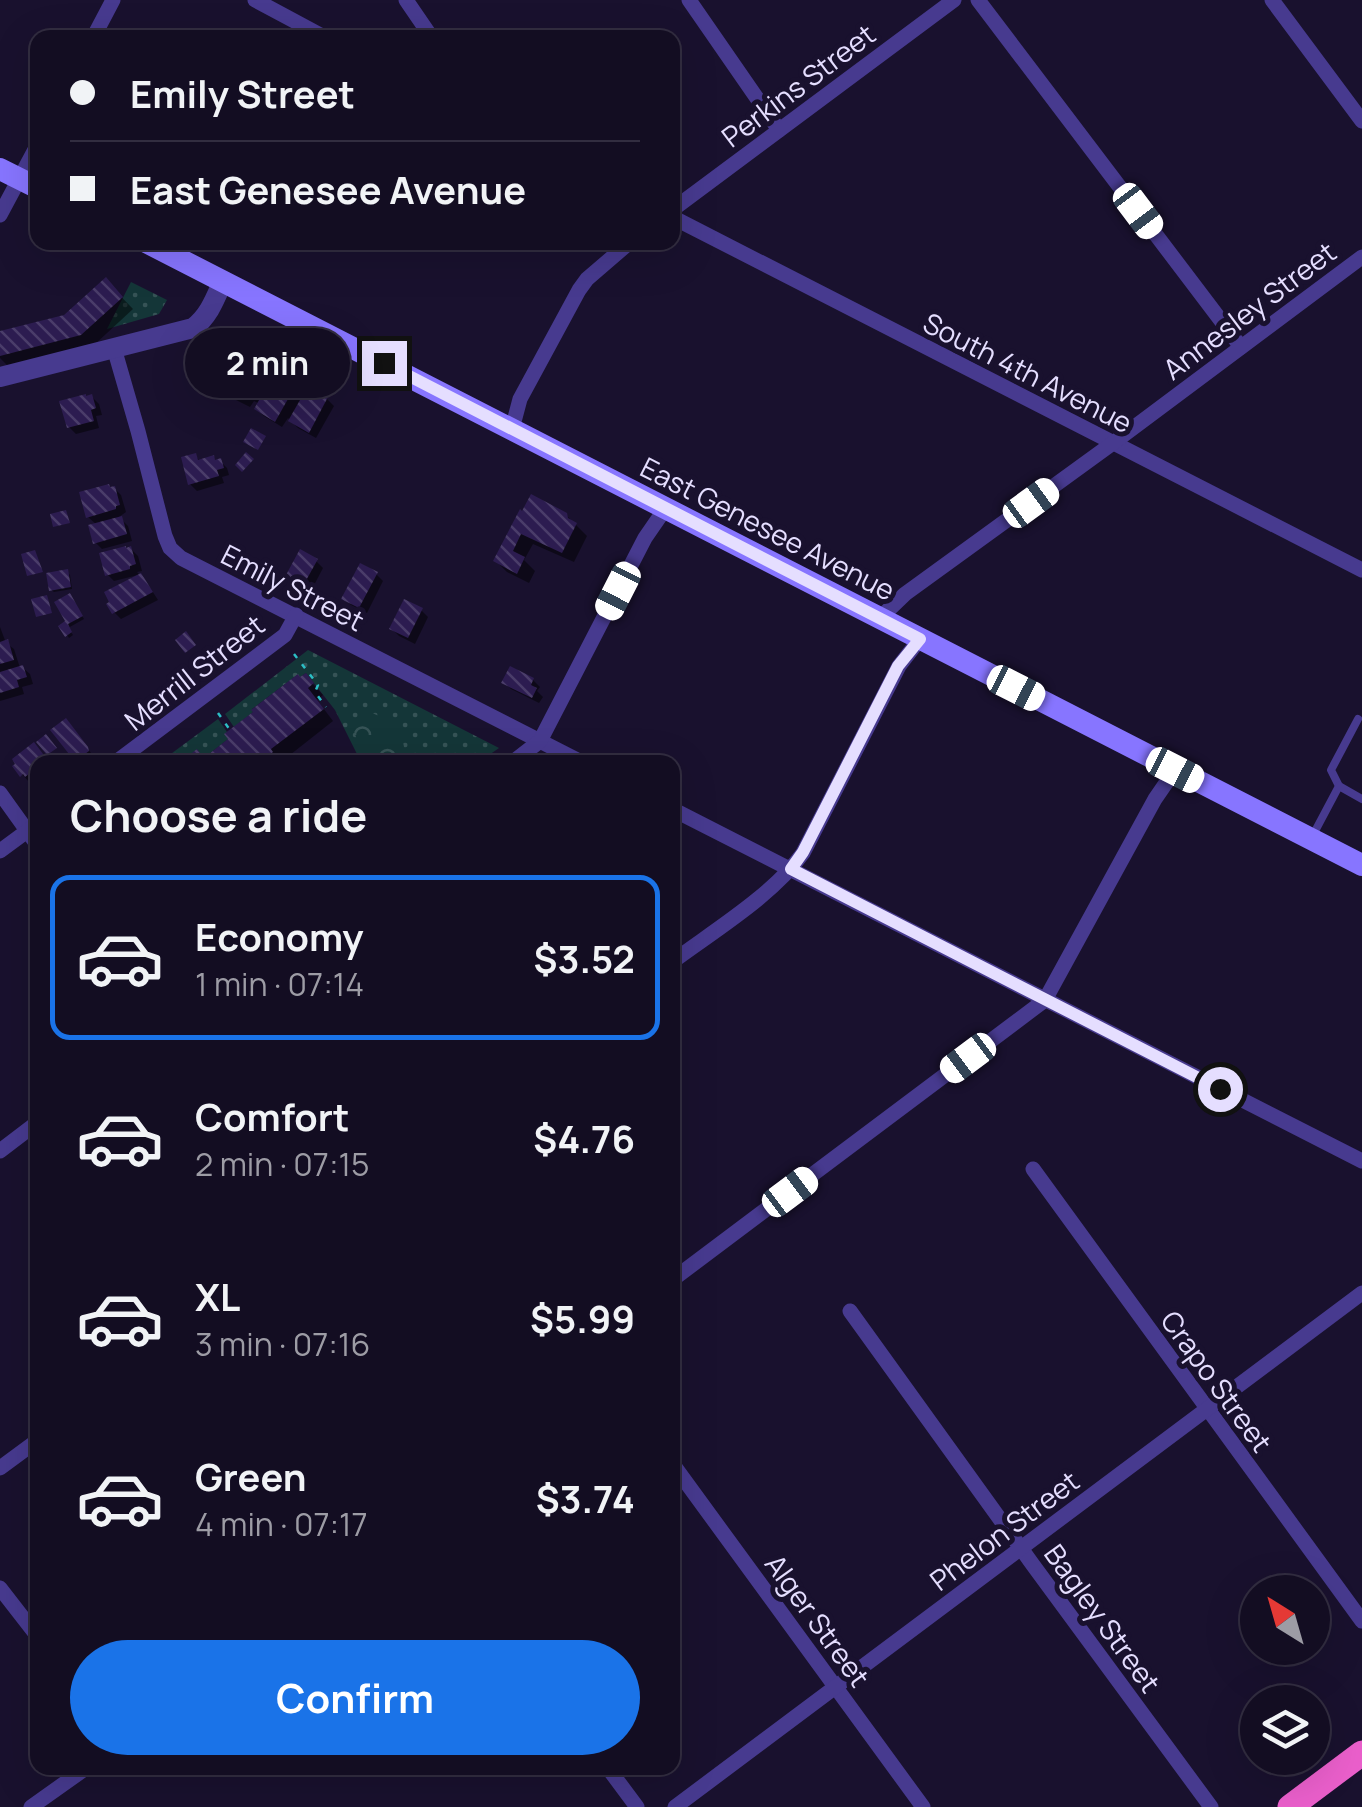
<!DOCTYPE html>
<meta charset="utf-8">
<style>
:root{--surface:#130d22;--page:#201b2f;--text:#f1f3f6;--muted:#9d9ca5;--line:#322d40;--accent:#1a73e8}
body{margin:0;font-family:Manrope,sans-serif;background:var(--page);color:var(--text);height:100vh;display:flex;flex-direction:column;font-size:38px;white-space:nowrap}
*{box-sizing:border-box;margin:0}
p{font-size:32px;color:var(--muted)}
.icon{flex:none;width:55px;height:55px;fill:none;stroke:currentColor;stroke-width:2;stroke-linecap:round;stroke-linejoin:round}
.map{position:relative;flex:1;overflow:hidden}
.details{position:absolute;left:30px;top:755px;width:650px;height:1020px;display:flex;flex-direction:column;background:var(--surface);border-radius:20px;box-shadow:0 10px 40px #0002,0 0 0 2px var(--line)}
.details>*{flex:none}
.guide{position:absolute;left:30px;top:30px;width:650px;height:220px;border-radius:20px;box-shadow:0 10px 40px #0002,0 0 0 2px var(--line);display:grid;align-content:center;height:220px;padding:0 40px;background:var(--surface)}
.needle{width:65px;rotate:323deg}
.buttons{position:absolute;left:1240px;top:1575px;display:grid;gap:20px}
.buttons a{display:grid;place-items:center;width:90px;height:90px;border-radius:50%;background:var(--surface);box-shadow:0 10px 40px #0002,0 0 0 2px var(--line);font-size:50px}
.end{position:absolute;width:45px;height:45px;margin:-22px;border:12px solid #e5deff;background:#111;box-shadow:0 0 0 5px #111}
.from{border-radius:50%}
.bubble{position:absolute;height:70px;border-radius:35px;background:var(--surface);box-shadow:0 10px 40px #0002,0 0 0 2px var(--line);font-size:32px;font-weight:700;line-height:70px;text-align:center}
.car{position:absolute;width:30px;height:60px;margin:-30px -15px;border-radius:12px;box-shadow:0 0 8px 2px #0007;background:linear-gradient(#fff 24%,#345 0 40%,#fff 0 76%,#345 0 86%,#fff 0)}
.guide b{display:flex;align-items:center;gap:35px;height:95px;font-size:38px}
.guide b+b{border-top:2px solid var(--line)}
.guide i{width:25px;height:25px;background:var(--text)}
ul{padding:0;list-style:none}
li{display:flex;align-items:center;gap:30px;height:165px;margin:0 20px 15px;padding:0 20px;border:5px solid transparent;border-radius:20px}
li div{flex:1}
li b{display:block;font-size:38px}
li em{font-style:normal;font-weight:700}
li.on{border-color:var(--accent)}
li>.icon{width:90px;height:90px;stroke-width:1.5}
h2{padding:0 40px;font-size:45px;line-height:120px}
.action{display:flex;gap:20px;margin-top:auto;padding:20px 40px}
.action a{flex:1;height:115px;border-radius:60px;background:var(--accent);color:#fff;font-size:40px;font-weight:700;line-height:115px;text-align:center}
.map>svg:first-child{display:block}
</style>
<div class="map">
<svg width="1362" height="1807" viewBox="0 0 1362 1807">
<defs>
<pattern id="grass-dots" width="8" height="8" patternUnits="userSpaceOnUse" patternTransform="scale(2.5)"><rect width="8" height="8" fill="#143638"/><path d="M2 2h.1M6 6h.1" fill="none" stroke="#365356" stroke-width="1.8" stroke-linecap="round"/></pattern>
<pattern id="park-crowns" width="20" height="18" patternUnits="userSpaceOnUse" patternTransform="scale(2.5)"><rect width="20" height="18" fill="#143638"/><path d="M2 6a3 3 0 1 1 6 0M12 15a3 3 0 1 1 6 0" fill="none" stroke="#365356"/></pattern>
<pattern id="building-back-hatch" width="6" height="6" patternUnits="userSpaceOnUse" patternTransform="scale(2.5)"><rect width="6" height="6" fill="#2c1c50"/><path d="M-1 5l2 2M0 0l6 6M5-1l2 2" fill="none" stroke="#4a3d6a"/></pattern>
</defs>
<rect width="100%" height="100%" fill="#19112e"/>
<g fill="url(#grass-dots)">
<polygon points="131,282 167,300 159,314 107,329"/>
<polygon points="308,650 499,748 479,762 361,762 335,710 306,673 300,677 297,675 252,709 253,712 234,727 225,714"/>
<polygon points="218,719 227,732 228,739 204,758 197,750 180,762 160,762"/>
</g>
<path fill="url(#park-crowns)" d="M370,712c21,8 41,27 32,50h-32l-11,-16 -5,-15 5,-13z"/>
<g fill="#0007">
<polygon points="106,281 133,309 93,346 9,367 0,358 0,334 66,317"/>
<polygon points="261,365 274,378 296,385 305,395 327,399 334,406 316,438 298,428 288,418 282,427 264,416 257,409 260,404 254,401 250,407 234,399 211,377 232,366"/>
<polygon points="92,397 99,404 102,415 96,416 99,428 76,434 69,427"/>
<polygon points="195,456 201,462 213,458 217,462 220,461 227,468 229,475 222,477 224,483 197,491 190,484"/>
<polygon points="114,488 121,495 126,512 119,517 128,526 132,541 102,549 95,542 97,525 88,517"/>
<polygon points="521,513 566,515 587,536 574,562 533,544 524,560 535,571 529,583 507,572 496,561"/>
<polygon points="131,549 138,556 142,571 137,572 147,583 158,600 121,619 114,612 138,575 114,581 107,574"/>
<polygon points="316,561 323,568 312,589 296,581 289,574"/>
<polygon points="67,572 70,575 72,589 54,592 51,590"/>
<polygon points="376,574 383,581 367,613 351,605 344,599"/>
<polygon points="72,599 84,619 68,628 73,635 69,638 61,626 68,622"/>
<polygon points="421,610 428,617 415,644 399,636 392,629"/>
<polygon points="0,627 6,643 14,649 20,668 23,668 30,674 33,684 22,687 24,694 0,701"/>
<polygon points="305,676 323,695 317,700 333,721 281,762 184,762 197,753 205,760"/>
<polygon points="533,680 540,687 537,691 543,697 539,703 511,689 504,682"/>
<polygon points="72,728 94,757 89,762 80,762 75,757"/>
<polygon points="40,752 48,762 38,762 38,779 29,782 16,767"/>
</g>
<g fill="url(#building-back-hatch)">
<polygon points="106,277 123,297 81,335 0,356 0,331 64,315"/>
<polygon points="246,353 263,363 260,368 263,370 249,395 242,392 239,398 220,388 222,385 208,377 220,356 231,363 234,357 239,360 241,356"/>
<polygon points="276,370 297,383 275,422 254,409"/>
<polygon points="308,386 328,397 309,433 288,421"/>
<polygon points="86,394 86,396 92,394 96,408 91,410 94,421 67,428 59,401"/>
<polygon points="251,428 266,436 258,450 243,442"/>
<polygon points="246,452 254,459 242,472 235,465"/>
<polygon points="196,453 198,460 214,455 215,460 221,458 224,468 217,470 219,476 188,485 181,457"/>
<polygon points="109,484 110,487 115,486 120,505 116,506 116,509 86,518 79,492"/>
<polygon points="531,494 567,513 568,518 577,523 562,553 521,534 513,551 525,557 517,574 493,561 520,509 522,511"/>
<polygon points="66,510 70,523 53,527 50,514"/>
<polygon points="122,516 127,534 93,544 88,525"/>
<polygon points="126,546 126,548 131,546 136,564 130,566 130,569 105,576 99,553"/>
<polygon points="300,549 318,559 304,584 286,575"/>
<polygon points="35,550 43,572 27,576 21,554"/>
<polygon points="360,563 378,572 359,608 341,599"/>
<polygon points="68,569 71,587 49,591 46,573"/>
<polygon points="141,573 153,592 112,614 106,604 109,602 104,592"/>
<polygon points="70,593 83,616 68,624 72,632 65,637 58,626 65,621 54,602"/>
<polygon points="47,595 52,613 36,617 31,599"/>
<polygon points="404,599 423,608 408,638 389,629"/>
<polygon points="186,631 196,645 185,653 175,640"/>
<polygon points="8,639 14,660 0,664 0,642"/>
<polygon points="23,665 27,677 17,680 19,687 0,693 0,672"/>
<polygon points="510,666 534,678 531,685 537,688 532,698 501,683"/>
<polygon points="306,673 314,683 308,688 324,709 271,749 273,752 265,758 268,762 180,762 197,749 204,758 228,739 224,734 253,712 251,710 298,674 300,677"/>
<polygon points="66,718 88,747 89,751 77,760 73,759 50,730"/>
<polygon points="46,734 57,748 47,755 36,742"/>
<polygon points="34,742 49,762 38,762 38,772 35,769 25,777 23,774 20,777 12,766 15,764 12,759"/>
</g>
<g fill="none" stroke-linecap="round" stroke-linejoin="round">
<g stroke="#2cbec5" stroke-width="2.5" stroke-dasharray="5 8" stroke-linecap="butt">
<polyline points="294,654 318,685 315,692 326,707"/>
<polyline points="218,713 230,730"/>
</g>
<g stroke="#473a8f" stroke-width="8">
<polyline points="1339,786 1331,770 1358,719"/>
<polyline points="1313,835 1339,786 1362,799"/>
</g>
<g stroke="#473a8f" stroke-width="15">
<polyline points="255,0 326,38"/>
<polyline points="406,0 432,38"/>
<polyline points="689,0 779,130"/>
<polyline points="978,0 1241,347"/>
<polyline points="1272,0 1362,121"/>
<polyline points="93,38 113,0"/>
<polyline points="672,210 954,0"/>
<polyline points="0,215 38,144"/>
<polyline points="672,217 1362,570"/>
<polyline points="114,348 138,431 165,536 170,548 181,558 581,762"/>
<polyline points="512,429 520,399 579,290 587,279 630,242"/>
<polyline points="879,619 905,594 1113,443 1362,257"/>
<polyline points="116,762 285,635 296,615"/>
<polyline points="513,762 540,741 645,538 665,509"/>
<polyline points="0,793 38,846"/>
<polyline points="672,809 1362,1161"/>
<polyline points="0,851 38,823"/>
<path d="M672,962c43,-32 101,-67 131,-109l96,-187 21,-27"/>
<polyline points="0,1151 38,1122"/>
<polyline points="1033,1169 1362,1621"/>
<polyline points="672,1280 1045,1000 1155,799 1175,770"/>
<polyline points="850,1311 1033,1565 1211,1807"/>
<polyline points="672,1463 923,1807"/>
<polyline points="0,1468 38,1440"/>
<polyline points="0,1588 38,1637"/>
<polyline points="608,1768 637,1807"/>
<polyline points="31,1807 86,1768"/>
<polyline points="675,1807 1362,1293"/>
</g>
<path stroke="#473a8f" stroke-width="20" d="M0,377l193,-49c16,-12 22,-29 30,-47"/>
<g stroke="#8775ff" stroke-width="22">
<polyline points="0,169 38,188"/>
<polyline points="146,242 1362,865"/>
</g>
<polyline stroke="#ea5fcb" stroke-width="25" points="1290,1807 1362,1753"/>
</g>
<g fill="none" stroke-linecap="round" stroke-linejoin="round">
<polyline stroke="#e5deff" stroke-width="12" points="384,363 920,639 898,666 803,852 791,869 1220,1089"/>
</g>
<g text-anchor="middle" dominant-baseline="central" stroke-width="10" stroke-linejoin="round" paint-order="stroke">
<g font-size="28" fill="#e5deff" stroke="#19112e">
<text transform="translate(798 85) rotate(-37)">Perkins Street</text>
<text transform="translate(1249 310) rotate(-37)">Annesley Street</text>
<text transform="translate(1028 372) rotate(27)">South 4th Avenue</text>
<text transform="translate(768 528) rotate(27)">East Genesee Avenue</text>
<text transform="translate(293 587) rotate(27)">Emily Street</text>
<text transform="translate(194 672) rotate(-38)">Merrill Street</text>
<text transform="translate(1217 1381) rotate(54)">Crapo Street</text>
<text transform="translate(1004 1530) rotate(-37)">Phelon Street</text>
<text transform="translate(1103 1618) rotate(54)">Bagley Street</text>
<text transform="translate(818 1620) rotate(54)">Alger Street</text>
</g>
</g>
</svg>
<div class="buttons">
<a><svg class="needle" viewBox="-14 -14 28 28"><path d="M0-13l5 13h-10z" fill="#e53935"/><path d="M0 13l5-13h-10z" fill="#9d9ca5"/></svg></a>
<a><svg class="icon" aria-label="layers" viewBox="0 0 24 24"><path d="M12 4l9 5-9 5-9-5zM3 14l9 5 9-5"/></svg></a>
</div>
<i class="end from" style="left:1220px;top:1089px"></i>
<i class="end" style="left:384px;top:363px"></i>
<div class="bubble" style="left:185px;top:328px;width:165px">2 min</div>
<i class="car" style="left:1138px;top:211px;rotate:143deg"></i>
<i class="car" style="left:1031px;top:503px;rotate:54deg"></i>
<i class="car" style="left:618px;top:591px;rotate:207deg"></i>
<i class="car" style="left:1016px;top:688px;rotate:117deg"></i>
<i class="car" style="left:1175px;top:770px;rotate:117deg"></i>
<i class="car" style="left:968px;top:1058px;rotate:233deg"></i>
<i class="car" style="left:790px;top:1192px;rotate:53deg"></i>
<div class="guide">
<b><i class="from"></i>Emily Street</b>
<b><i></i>East Genesee Avenue</b>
</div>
<section class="details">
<h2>Choose a ride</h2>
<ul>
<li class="on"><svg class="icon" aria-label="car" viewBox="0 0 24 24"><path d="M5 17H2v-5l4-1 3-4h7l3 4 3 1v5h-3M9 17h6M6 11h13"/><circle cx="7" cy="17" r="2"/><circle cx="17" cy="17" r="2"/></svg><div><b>Economy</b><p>1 min · 07:14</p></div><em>$3.52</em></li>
<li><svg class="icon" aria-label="car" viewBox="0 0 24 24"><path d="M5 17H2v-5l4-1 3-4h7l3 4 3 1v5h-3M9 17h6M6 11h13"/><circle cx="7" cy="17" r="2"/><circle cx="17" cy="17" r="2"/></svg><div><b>Comfort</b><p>2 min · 07:15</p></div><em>$4.76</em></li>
<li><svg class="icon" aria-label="car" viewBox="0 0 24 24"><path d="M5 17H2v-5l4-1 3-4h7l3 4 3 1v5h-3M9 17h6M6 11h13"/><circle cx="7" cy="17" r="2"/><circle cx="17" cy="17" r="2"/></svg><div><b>XL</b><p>3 min · 07:16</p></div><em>$5.99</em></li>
<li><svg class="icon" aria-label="car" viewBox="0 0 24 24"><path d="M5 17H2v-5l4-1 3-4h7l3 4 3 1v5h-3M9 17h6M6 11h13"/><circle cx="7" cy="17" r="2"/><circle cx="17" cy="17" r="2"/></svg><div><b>Green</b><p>4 min · 07:17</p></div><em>$3.74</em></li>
</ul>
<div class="action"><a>Confirm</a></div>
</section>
</div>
